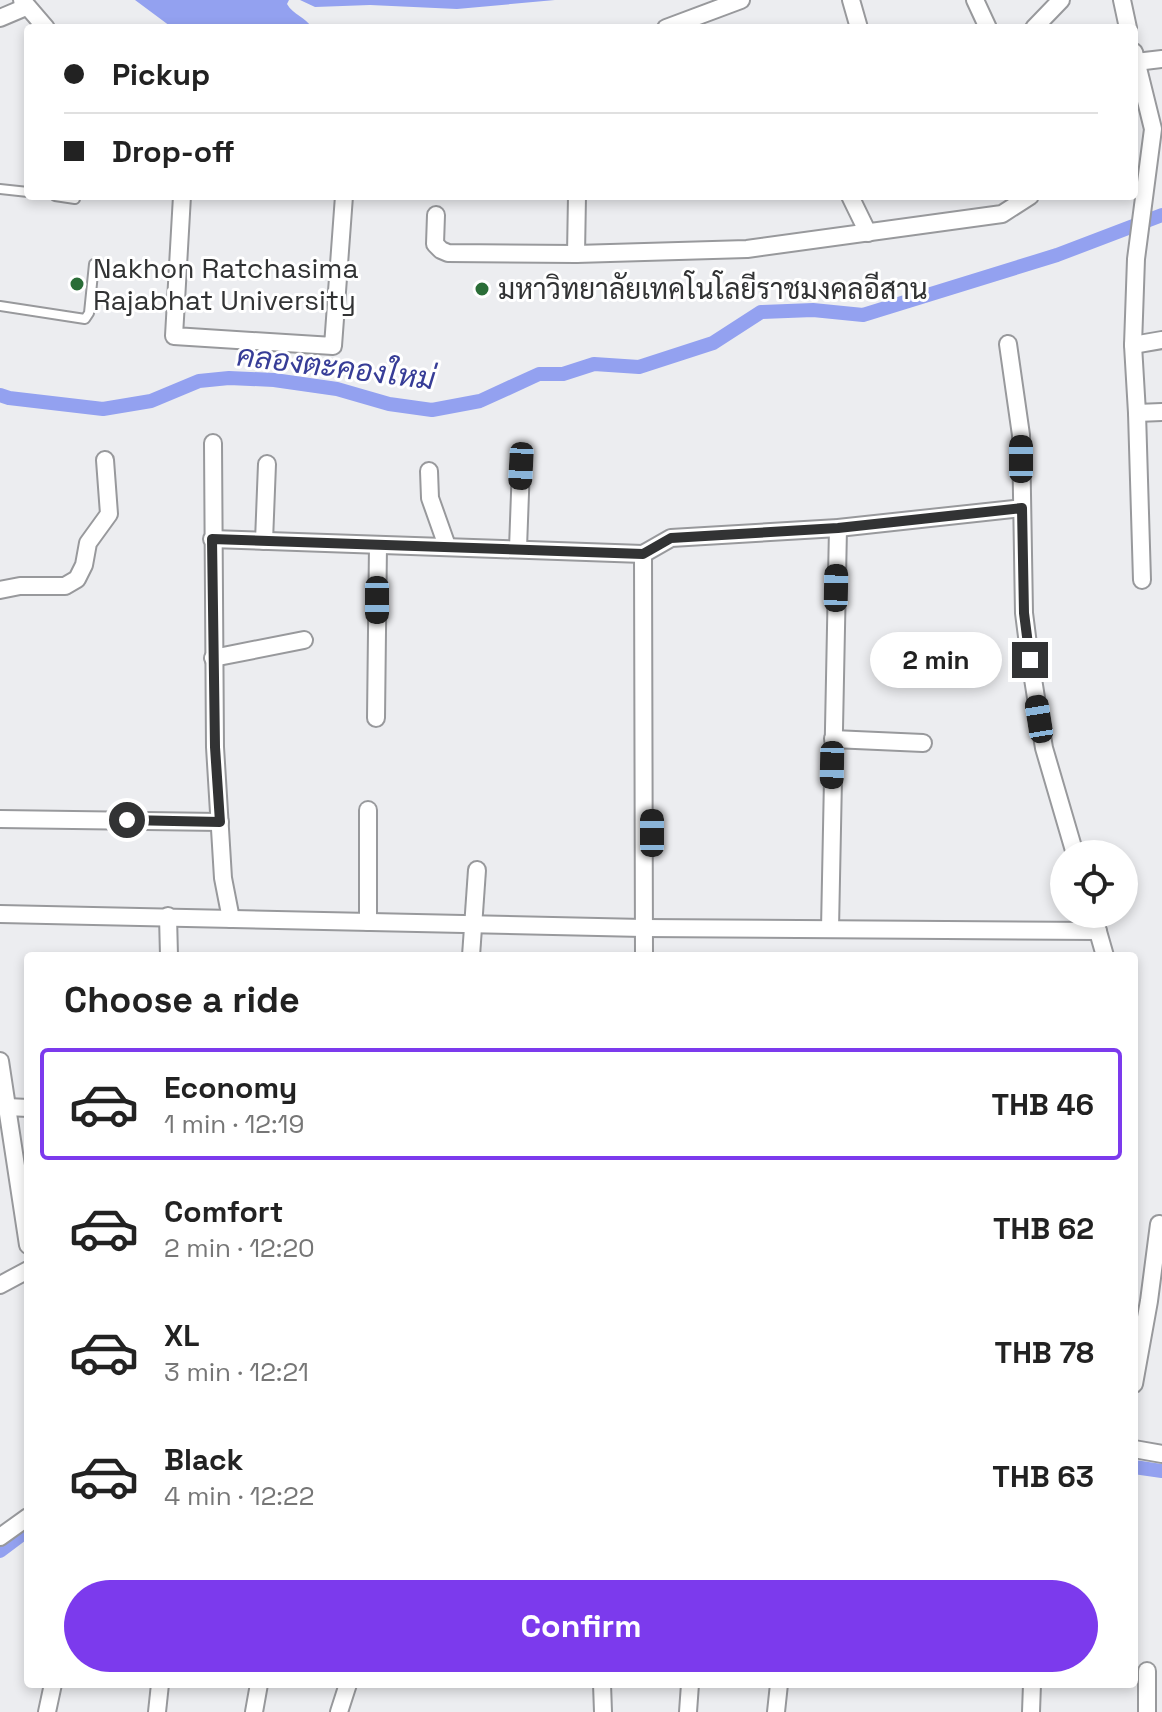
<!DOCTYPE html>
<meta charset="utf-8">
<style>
:root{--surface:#fff;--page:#f2f2f2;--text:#222;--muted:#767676;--line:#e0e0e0;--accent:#7c3aed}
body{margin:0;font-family:"Space Grotesk",Sarabun,sans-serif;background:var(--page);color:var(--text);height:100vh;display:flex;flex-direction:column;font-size:30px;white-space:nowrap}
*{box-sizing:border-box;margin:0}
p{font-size:26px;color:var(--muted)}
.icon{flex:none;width:44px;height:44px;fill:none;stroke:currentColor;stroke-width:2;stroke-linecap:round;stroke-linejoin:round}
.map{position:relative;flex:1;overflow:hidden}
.sheet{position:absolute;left:24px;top:952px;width:1114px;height:736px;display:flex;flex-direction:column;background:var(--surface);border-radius:8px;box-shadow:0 4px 12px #0003}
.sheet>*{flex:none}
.top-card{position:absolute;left:24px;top:24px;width:1114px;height:176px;border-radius:8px;box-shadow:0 4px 12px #0003;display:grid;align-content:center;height:176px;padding:0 40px;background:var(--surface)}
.buttons{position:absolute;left:1050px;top:840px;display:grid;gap:16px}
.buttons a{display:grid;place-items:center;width:88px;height:88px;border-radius:50%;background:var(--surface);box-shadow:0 4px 12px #0003;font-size:40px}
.end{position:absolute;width:36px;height:36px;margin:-18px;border:10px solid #323334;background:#fff;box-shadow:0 0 0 4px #fff}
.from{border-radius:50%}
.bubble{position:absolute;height:56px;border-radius:28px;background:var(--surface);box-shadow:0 4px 12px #0003;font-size:26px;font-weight:700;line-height:56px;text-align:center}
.car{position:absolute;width:24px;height:48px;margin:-24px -12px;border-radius:10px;box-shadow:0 0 6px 2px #0007;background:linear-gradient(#222 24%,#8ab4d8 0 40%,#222 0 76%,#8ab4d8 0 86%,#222 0)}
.top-card b{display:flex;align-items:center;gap:28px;height:76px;font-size:30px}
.top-card b+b{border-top:2px solid var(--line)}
.top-card i{width:20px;height:20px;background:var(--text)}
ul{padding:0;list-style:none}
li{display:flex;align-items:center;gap:24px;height:112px;margin:0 16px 12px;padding:0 24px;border:4px solid transparent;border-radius:8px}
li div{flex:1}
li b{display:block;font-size:30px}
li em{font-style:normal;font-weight:700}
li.selected{border-color:var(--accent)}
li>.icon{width:72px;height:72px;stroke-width:1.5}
h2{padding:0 40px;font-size:36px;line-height:96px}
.button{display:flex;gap:16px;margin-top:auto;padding:16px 40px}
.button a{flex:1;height:92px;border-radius:48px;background:var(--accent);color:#fff;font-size:32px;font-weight:700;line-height:92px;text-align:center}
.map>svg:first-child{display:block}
</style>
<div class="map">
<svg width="1162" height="1712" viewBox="0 0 1162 1712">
<rect width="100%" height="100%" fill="#ecedf0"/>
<g fill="#93a1f0">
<path d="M135,0h154l-2,4c6,11 19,13 25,24l-142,-2z"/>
<polygon points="300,0 555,0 457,9 370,5 315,7"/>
</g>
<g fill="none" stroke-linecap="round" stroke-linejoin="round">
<g stroke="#93a1f0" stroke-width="14">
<polyline points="0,395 9,398 103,409 151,401 199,381 229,378 274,380 337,389 389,404 432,410 480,401 539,374 563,374 594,364 639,367 713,343 761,312 813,310 863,315 1057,255 1162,215"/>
<polyline points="1134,1467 1162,1471"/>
<polyline points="0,1551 28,1530"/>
</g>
<defs>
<g id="lane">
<polyline points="0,189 28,192"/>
<polyline points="55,196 75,199"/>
<polyline points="0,306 85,319 89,313 94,264"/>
</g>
<g id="street">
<polyline points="22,0 46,28"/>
<polyline points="851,0 859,28"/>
<polyline points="975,0 988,28"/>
<polyline points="1122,0 1128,28"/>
<polyline points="0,18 26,7"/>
<polyline points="666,28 741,0"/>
<polyline points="1034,28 1061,0"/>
<polyline points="1134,52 1153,129 1136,259 1133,345 1137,413 1162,412"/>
<polyline points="1136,62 1162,59"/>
<polyline points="182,196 174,336 333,346 344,196"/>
<polyline points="850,196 868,233"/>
<polyline points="436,215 435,244 441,250 448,253 576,254 747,249 1002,214 1030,196"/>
<polyline points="576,254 577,196"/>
<polyline points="1008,344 1021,435 1024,613 1030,660 1044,748 1075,854"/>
<polyline points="1133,345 1162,340"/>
<polyline points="1137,413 1142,580"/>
<polyline points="213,443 215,747 223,878 231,919"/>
<polyline points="429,471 430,498 447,546"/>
<polyline points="212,539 643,554 671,538 838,528 1022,508"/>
<polyline points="264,541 267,464"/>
<polyline points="518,548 521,466"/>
<polyline points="643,554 644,956"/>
<polyline points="0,590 20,586 65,586 77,579 84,565 88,543 109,514 105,460"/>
<polyline points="213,658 304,640"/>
<polyline points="376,718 378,545"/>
<polyline points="833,739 923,743"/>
<polyline points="368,810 368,922"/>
<polyline points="0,819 220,822"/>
<polyline points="0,914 643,928 1098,931"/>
<polyline points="1093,914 1105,956"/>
<polyline points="168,916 169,956"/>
<polyline points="830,929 838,528"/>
<polyline points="471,956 477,870"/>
<polyline points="0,1061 28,1245"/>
<polyline points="7,1107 28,1108"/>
<polyline points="0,1285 28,1270"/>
<polyline points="1134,1384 1149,1301 1159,1224"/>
<polyline points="1134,1449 1162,1454"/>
<polyline points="0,1537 28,1517"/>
<polyline points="602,1684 603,1712"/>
<polyline points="47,1712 53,1684"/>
<polyline points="157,1712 160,1684"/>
<polyline points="254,1712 259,1684"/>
<polyline points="339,1712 348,1684"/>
<polyline points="688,1712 690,1684"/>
<polyline points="776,1712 779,1684"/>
<polyline points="1031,1712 1032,1684"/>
<polyline points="1147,1712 1147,1671"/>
</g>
</defs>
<use href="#lane" stroke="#98999c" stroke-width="12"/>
<use href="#street" stroke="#98999c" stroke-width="20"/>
<use href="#lane" stroke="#fff" stroke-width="8"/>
<use href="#street" stroke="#fff" stroke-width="16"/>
</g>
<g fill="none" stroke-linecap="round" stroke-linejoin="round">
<polyline stroke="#323334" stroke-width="10" points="127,820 220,822 215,747 212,539 643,554 671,538 838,528 1022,508 1024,613 1030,660"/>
</g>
<g fill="#2a6d37" stroke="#fff" stroke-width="3">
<circle cx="77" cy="284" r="8"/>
<circle cx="482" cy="289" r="8"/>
</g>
<g text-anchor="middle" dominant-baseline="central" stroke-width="6" stroke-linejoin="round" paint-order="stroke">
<g font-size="28" fill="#323334" stroke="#fff" text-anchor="start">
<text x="93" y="268">Nakhon Ratchasima<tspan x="93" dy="32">Rajabhat University</tspan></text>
<text x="498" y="289">มหาวิทยาลัยเทคโนโลยีราชมงคลอีสาน</text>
</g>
<g font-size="30" font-style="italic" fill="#373d97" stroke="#fff">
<text transform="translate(336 367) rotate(7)">คลองตะคองใหม่</text>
</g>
</g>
</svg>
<div class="buttons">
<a><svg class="icon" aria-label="locate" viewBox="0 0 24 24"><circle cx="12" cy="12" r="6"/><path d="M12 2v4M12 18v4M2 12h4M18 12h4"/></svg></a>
</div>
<i class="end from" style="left:127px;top:820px"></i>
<i class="end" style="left:1030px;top:660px"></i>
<div class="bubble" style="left:870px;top:632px;width:132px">2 min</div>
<i class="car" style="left:1021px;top:459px;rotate:0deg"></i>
<i class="car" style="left:521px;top:466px;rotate:183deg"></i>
<i class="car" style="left:836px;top:588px;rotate:1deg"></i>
<i class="car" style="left:377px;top:600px;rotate:180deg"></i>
<i class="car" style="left:1039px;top:719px;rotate:351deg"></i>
<i class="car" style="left:832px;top:765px;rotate:181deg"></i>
<i class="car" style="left:652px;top:833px;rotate:0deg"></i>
<div class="top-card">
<b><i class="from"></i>Pickup</b>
<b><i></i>Drop-off</b>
</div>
<section class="sheet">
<h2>Choose a ride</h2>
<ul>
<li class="selected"><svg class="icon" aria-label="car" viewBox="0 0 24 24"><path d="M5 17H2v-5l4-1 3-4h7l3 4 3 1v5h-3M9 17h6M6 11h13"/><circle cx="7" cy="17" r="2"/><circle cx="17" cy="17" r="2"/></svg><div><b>Economy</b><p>1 min · 12:19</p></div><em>THB 46</em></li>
<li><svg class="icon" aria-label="car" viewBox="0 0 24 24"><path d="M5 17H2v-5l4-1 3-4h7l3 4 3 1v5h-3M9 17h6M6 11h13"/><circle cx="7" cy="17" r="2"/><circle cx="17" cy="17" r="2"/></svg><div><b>Comfort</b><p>2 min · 12:20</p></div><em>THB 62</em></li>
<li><svg class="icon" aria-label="car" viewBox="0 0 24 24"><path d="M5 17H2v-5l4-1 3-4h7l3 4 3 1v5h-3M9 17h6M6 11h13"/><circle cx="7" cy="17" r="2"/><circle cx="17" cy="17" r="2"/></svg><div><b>XL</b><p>3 min · 12:21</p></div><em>THB 78</em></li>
<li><svg class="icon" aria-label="car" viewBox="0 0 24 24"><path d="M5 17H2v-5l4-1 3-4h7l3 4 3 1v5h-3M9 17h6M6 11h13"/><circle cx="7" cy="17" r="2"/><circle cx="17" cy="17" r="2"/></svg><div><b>Black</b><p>4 min · 12:22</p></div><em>THB 63</em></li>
</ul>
<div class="button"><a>Confirm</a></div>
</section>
</div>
